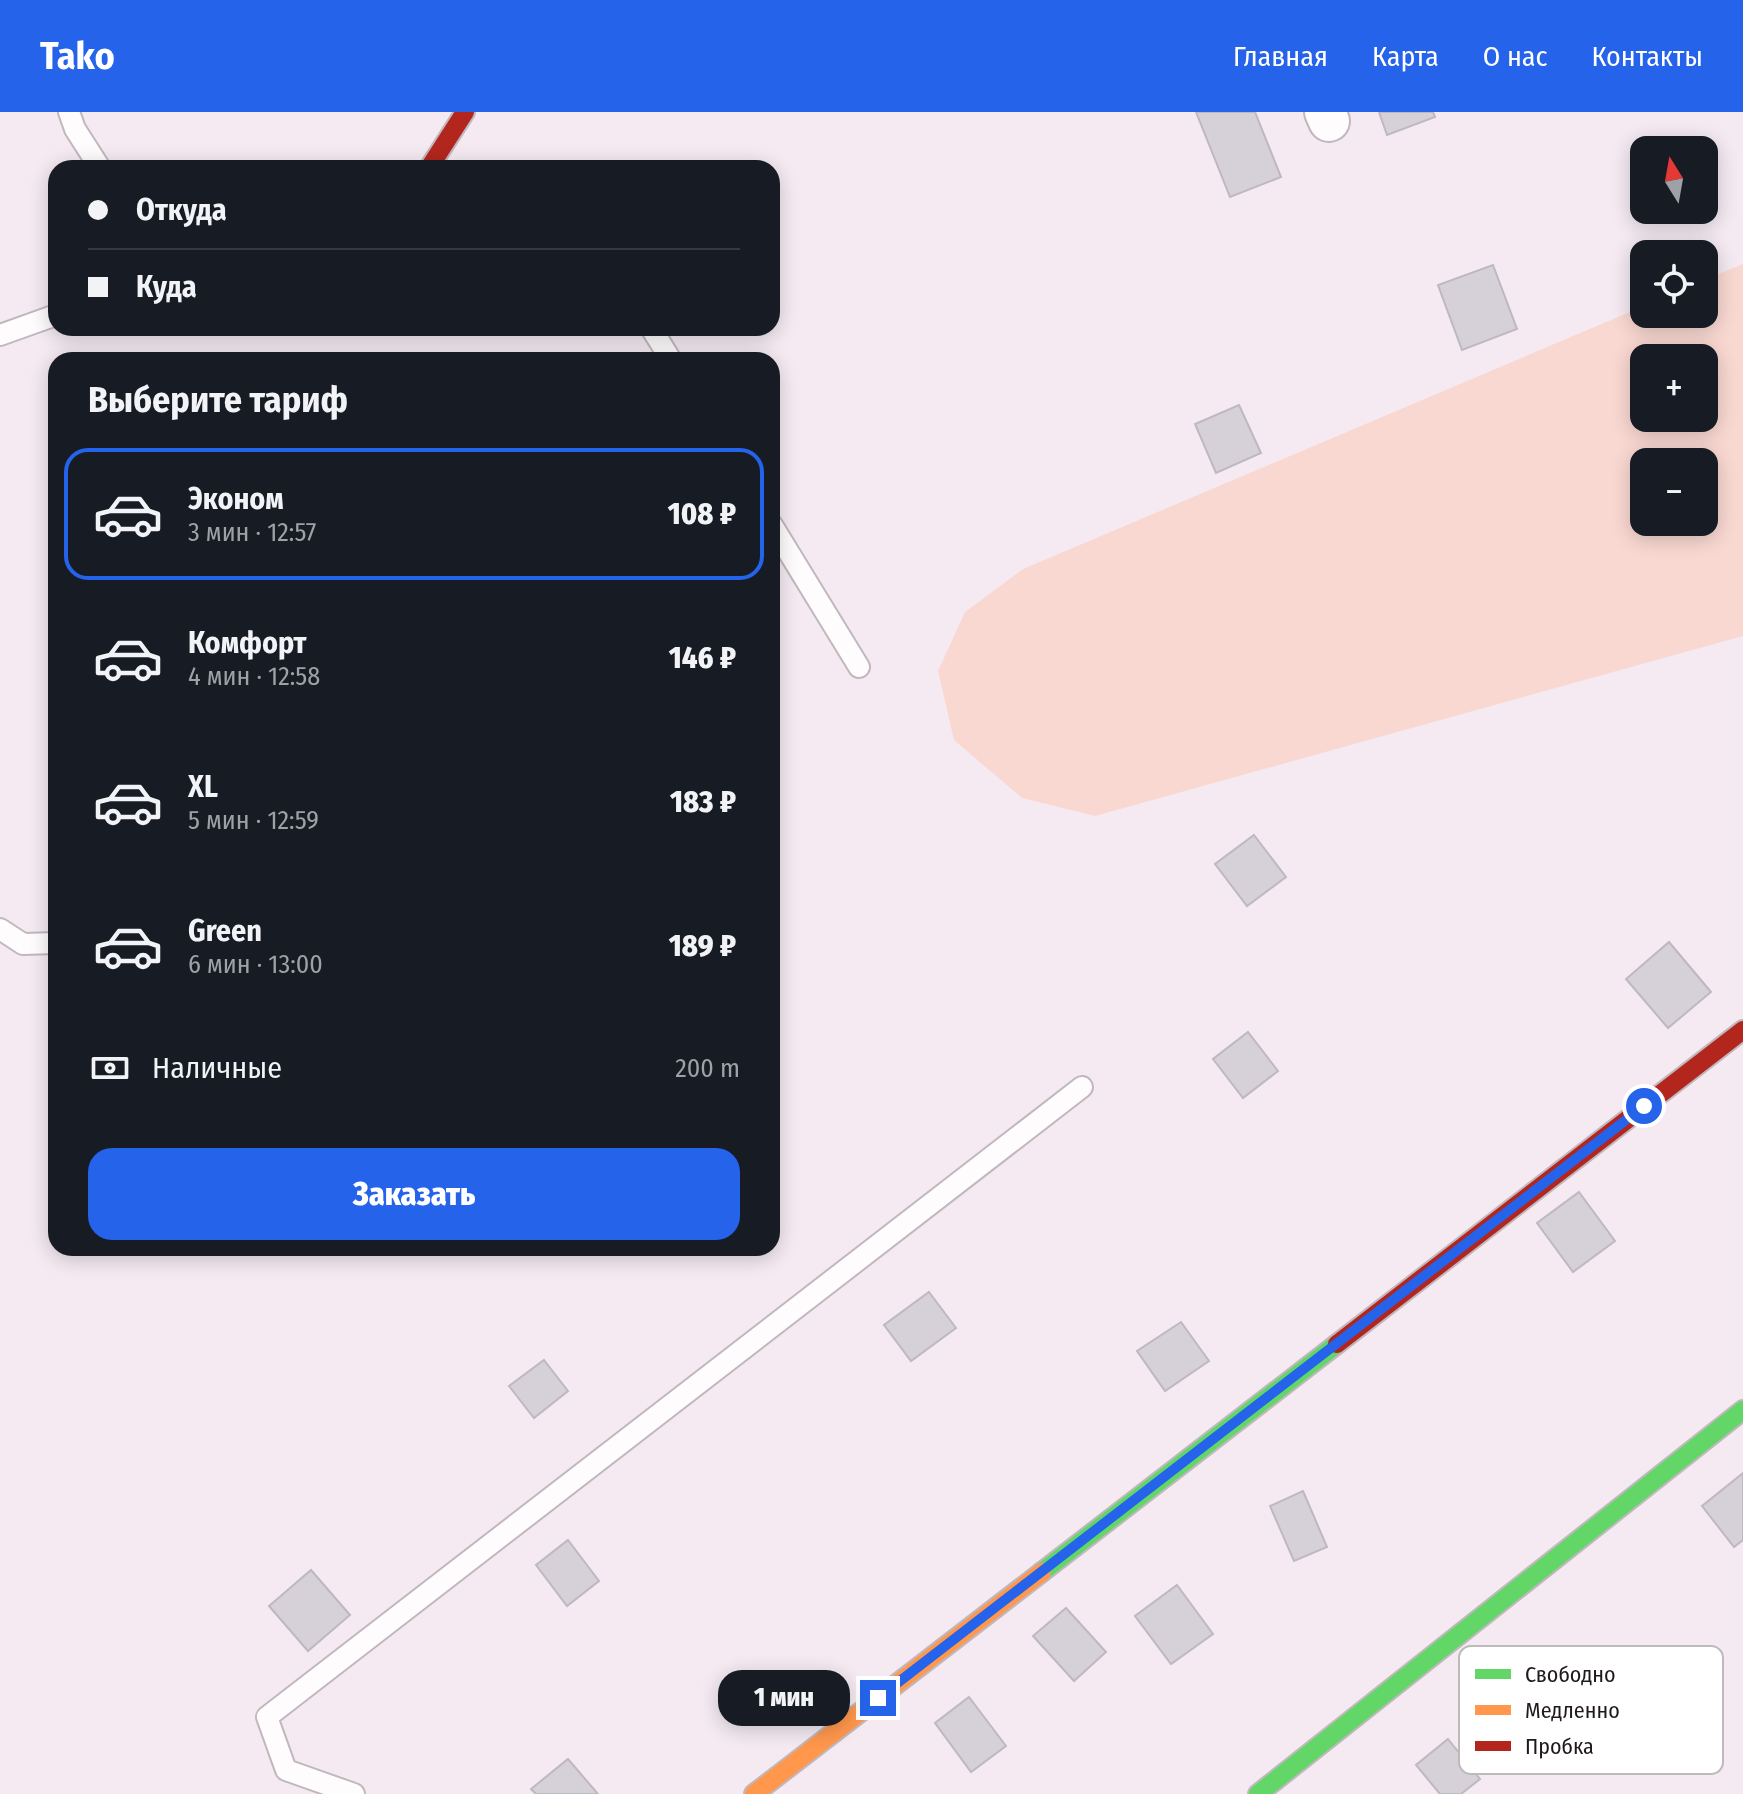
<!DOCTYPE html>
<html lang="ru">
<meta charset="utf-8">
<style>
:root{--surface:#171b24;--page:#242831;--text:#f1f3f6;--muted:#9ea1a6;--line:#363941;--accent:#2563eb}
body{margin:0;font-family:"Fira Sans Condensed",sans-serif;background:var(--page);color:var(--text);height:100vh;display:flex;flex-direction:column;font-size:30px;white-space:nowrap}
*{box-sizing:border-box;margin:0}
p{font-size:26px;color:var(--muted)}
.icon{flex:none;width:44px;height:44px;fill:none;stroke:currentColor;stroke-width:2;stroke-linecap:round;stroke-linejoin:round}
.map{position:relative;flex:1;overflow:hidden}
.sheet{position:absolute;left:48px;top:240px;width:732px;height:904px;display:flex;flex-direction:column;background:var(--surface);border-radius:24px;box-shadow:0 4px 20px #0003}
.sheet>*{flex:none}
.hud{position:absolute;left:48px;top:48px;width:732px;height:176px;border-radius:24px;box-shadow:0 4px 20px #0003;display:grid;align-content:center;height:176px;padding:0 40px;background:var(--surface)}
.needle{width:52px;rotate:349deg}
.buttons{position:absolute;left:1630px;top:24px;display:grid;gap:16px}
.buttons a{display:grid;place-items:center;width:88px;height:88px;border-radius:16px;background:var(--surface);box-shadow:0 4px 20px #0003;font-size:40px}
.end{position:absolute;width:36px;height:36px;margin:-18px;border:10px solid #2563eb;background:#fff;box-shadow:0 0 0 4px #fff}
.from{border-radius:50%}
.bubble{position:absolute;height:56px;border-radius:24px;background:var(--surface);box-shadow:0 4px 20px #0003;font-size:26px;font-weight:800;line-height:56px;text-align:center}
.hud b{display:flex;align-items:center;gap:28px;height:76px;font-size:30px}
.hud b+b{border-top:2px solid var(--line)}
.hud i{width:20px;height:20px;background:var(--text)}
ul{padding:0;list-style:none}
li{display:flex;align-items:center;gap:24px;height:132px;margin:0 16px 12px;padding:0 24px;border:4px solid transparent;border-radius:24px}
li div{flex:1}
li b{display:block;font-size:30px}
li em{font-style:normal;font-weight:800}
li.on{border-color:var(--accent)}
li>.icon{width:72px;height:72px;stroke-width:1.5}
h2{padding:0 40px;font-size:36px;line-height:96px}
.pay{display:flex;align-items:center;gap:20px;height:88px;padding:0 40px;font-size:30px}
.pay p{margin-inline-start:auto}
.cta{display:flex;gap:16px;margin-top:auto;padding:16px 40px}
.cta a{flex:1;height:92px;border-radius:24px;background:var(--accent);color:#fff;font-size:32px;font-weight:800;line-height:92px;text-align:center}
header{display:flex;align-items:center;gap:48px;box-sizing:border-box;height:112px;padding:0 40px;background:var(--accent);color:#fff}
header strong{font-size:38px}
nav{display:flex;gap:44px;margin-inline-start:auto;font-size:28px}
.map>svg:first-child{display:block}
</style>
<header>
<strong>Tako</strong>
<nav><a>Главная</a><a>Карта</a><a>О нас</a><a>Контакты</a></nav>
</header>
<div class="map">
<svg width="1743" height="1682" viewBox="0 0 1743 1682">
<rect width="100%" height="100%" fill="#f5eaf2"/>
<path fill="#fad8d2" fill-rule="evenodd" d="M1743,152v372l-648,180 -73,-18 -68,-58 -16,-69 27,-59 58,-43 621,-263v8h60v-34zM1644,246h60v60h-60zM1644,350h60v60h-60z"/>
<g fill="#d6d0d8" stroke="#bfb8c0" stroke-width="2">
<polygon points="1196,0 1255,0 1281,65 1230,85"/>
<polygon points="1379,0 1433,0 1435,5 1387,23"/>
<polygon points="1493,153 1517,217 1462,238 1438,173"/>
<polygon points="1239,293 1261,341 1216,361 1195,312"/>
<polygon points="1254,723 1286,765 1247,794 1215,752"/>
<polygon points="1669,830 1711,880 1668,916 1626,867"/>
<polygon points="1248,920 1278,959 1243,986 1213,947"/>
<polygon points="1579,1080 1615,1129 1573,1160 1537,1111"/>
<polygon points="929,1180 956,1216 911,1249 884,1213"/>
<polygon points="1181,1210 1209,1249 1165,1279 1137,1239"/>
<polygon points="544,1248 568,1279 534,1306 509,1274"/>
<polygon points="1743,1361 1743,1428 1734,1435 1702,1394"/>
<polygon points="1303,1379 1327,1435 1294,1449 1270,1394"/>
<polygon points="568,1428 599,1469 567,1494 536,1453"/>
<polygon points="311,1458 350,1503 308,1539 269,1494"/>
<polygon points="1177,1473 1213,1522 1171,1552 1135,1504"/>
<polygon points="1066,1496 1106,1540 1074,1569 1033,1524"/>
<polygon points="969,1585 1006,1634 971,1660 935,1611"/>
<polygon points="1448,1627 1480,1667 1461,1682 1440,1682 1416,1653"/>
<polygon points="568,1647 598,1682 536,1682 531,1677"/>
</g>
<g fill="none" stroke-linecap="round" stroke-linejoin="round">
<defs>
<g id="lane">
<polyline points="69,0 75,17 100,56"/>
<polyline points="651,216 671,248"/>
<polyline points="0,223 56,203"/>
<polyline points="772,413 859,555"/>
<polyline points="0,817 23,832 56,831"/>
<polyline points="354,1682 286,1658 267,1605 1082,975"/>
</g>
<polyline id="street" points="1325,0 1329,9"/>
<g id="fast">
<polyline points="1042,1460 1337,1232"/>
<polyline points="1258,1682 1743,1298"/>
</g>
<polyline id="slow" points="754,1682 1042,1460"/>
<g id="jam">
<polyline points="429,56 465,0"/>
<polyline points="1337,1232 1743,918"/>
</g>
</defs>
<use href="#lane" stroke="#c1b8be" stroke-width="24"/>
<use href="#street" stroke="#c1b8be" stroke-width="44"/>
<use href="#fast" stroke="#c1b8be" stroke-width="22"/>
<use href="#slow" stroke="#c1b8be" stroke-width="22"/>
<use href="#jam" stroke="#c1b8be" stroke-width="22"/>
<use href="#lane" stroke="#fefcfd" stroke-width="20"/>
<use href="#street" stroke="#fefcfd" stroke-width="40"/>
<use href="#fast" stroke="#63d668" stroke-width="18"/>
<use href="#slow" stroke="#ff974d" stroke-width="18"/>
<use href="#jam" stroke="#b3261e" stroke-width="18"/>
</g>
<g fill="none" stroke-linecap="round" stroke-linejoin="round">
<polyline stroke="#2563eb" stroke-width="10" points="878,1586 1644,994"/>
</g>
<rect x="1459" y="1534" width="264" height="128" rx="12" fill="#fff" stroke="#bcbabb" stroke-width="2"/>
<rect x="1475" y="1557" width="36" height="10" fill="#63d668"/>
<rect x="1475" y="1593" width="36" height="10" fill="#ff974d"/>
<rect x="1475" y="1629" width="36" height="10" fill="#b3261e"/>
<g font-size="22" fill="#1f181d">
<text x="1525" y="1570">Свободно</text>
<text x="1525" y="1606">Медленно</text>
<text x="1525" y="1642">Пробка</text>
</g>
</svg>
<div class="buttons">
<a><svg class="needle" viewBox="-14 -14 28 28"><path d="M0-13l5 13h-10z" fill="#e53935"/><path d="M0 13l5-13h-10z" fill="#9ea1a6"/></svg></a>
<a><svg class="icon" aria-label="locate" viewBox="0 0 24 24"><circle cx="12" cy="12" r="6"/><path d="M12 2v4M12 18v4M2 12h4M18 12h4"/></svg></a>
<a>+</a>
<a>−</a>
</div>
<i class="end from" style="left:1644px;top:994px"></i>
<i class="end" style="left:878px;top:1586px"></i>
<div class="bubble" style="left:718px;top:1558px;width:132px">1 мин</div>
<div class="hud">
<b><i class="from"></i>Откуда</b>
<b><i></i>Куда</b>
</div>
<section class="sheet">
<h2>Выберите тариф</h2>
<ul>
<li class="on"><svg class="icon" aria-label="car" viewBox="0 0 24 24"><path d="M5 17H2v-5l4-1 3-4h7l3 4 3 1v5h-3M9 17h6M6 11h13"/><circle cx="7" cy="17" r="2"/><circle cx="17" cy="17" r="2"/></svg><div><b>Эконом</b><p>3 мин · 12:57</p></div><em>108 ₽</em></li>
<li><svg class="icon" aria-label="car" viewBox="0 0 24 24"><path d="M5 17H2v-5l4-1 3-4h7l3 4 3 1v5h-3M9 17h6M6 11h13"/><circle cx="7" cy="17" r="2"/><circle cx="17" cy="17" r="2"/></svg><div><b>Комфорт</b><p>4 мин · 12:58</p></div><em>146 ₽</em></li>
<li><svg class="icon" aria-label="car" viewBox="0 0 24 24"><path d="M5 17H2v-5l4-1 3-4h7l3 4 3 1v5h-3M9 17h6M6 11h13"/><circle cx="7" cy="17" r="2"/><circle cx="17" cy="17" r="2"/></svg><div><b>XL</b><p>5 мин · 12:59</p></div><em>183 ₽</em></li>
<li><svg class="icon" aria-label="car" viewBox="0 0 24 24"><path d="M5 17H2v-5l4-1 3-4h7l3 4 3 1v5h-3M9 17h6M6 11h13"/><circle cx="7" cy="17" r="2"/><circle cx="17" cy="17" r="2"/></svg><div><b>Green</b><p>6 мин · 13:00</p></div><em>189 ₽</em></li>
</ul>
<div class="pay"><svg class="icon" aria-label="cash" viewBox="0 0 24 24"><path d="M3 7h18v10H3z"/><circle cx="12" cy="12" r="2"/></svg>Наличные<p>200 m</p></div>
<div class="cta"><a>Заказать</a></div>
</section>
</div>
